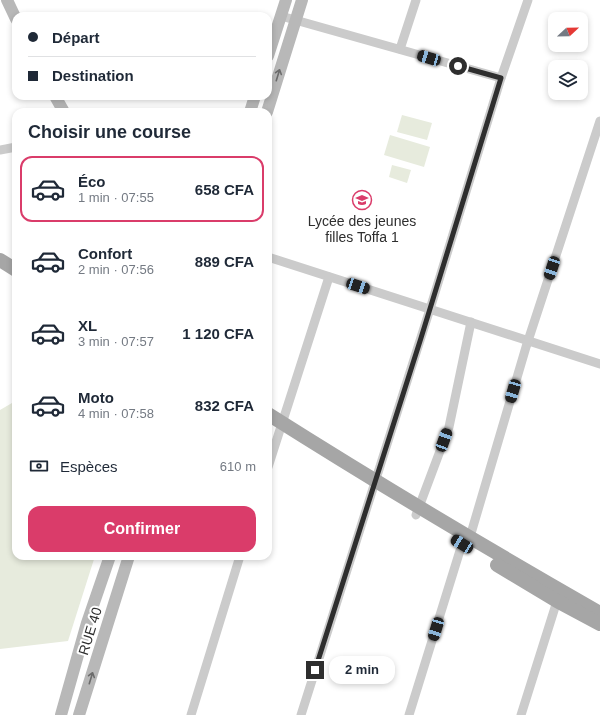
<!DOCTYPE html>
<html lang="fr">
<meta charset="utf-8">
<style>
:root{--surface:#fff;--page:#f2f2f3;--text:#1f2937;--muted:#747a83;--line:#e0e1e3;--accent:#da3c6a}
body{margin:0;font-family:Helvetica,sans-serif;background:var(--page);color:var(--text);height:100vh;display:flex;flex-direction:column;font-size:15px;white-space:nowrap}
*{box-sizing:border-box;margin:0}
p{font-size:13px;color:var(--muted)}
.icon{flex:none;width:22px;height:22px;fill:none;stroke:currentColor;stroke-width:2;stroke-linecap:round;stroke-linejoin:round}
.map{position:relative;flex:1;overflow:hidden}
.drawer{position:absolute;left:12px;top:108px;width:260px;height:452px;display:flex;flex-direction:column;background:var(--surface);border-radius:12px;box-shadow:0 2px 6px #0003}
.drawer>*{flex:none}
.top-card{position:absolute;left:12px;top:12px;width:260px;height:88px;border-radius:12px;box-shadow:0 2px 6px #0003;display:grid;align-content:center;height:88px;padding:0 16px;background:var(--surface)}
.needle{width:26px;rotate:68deg}
.buttons{position:absolute;left:548px;top:12px;display:grid;gap:8px}
.buttons a{display:grid;place-items:center;width:40px;height:40px;border-radius:8px;background:var(--surface);box-shadow:0 2px 6px #0003;font-size:20px}
.end{position:absolute;width:18px;height:18px;margin:-9px;border:5px solid #2e2e2e;background:#fff;box-shadow:0 0 0 2px #fff}
.from{border-radius:50%}
.bubble{position:absolute;height:28px;border-radius:12px;background:var(--surface);box-shadow:0 2px 6px #0003;font-size:13px;font-weight:700;line-height:28px;text-align:center}
.car{position:absolute;width:12px;height:24px;margin:-12px -6px;border-radius:5px;box-shadow:0 0 3px 1px #0007;background:linear-gradient(#222 24%,#8ab4d8 0 40%,#222 0 76%,#8ab4d8 0 86%,#222 0)}
.top-card b{display:flex;align-items:center;gap:14px;height:38px;font-size:15px}
.top-card b+b{border-top:1px solid var(--line)}
.top-card i{width:10px;height:10px;background:var(--text)}
ul{padding:0;list-style:none}
li{display:flex;align-items:center;gap:12px;height:66px;margin:0 8px 6px;padding:0 8px;border:2px solid transparent;border-radius:12px}
li div{flex:1}
li b{display:block;font-size:15px}
li em{font-style:normal;font-weight:700}
li.on{border-color:var(--accent)}
li>.icon{width:36px;height:36px;stroke-width:1.5}
h2{padding:0 16px;font-size:18px;line-height:48px}
.pay{display:flex;align-items:center;gap:10px;height:44px;padding:0 16px;font-size:15px}
.pay p{margin-inline-start:auto}
.primary-button{display:flex;gap:8px;margin-top:auto;padding:8px 16px}
.primary-button a{flex:1;height:46px;border-radius:12px;background:var(--accent);color:#fff;font-size:16px;font-weight:700;line-height:46px;text-align:center}
.map>svg:first-child{display:block}
</style>
<div class="map">
<svg width="600" height="715" viewBox="0 0 600 715">
<rect width="100%" height="100%" fill="#fff"/>
<g fill="#e7ebdd">
<polygon points="402,115 432,123 427,140 397,132"/>
<polygon points="390,135 430,147 424,167 384,155"/>
<polygon points="392,165 411,170 407,183 389,177"/>
<polygon points="12,403 16,408 16,556 95,556 68,641 0,649 0,410"/>
</g>
<g fill="none" stroke-linecap="round" stroke-linejoin="round">
<g stroke="#cbcbcb" stroke-width="9">
<polyline points="281,16 501,78"/>
<polyline points="400,49 416,0"/>
<polyline points="0,150 16,147"/>
<polyline points="268,257 600,364"/>
<polyline points="268,467 329,277"/>
<polyline points="416,515 449,427 471,322"/>
<polyline points="467,547 526,347 600,121"/>
<polyline points="191,715 240,556"/>
<polyline points="301,715 430,309 501,78 528,0"/>
<polyline points="409,715 462,544"/>
<polyline points="521,715 557,601"/>
</g>
<g stroke="#b8b8b8" stroke-width="12">
<polyline points="7,0 16,19"/>
<polyline points="268,56 286,0"/>
<polyline points="55,96 64,112"/>
<polyline points="250,112 255,96"/>
<polyline points="267,112 302,0"/>
<polyline points="61,715 87,623 110,556"/>
<polyline points="79,715 129,556"/>
</g>
<g stroke="#a6a6a6" stroke-width="14">
<polyline points="0,260 16,270"/>
<path d="M268,414c109,69 220,135 332,199"/>
<polyline points="497,565 557,601 600,624"/>
</g>
</g>
<defs><path id="oneway-shaft" d="M-6 0H5M1.5-3L5.5 0L1.5 3" fill="none" stroke-width="1.6" stroke-linecap="round" stroke-linejoin="round"/></defs>
<g stroke="#6c6c6c">
<use href="#oneway-shaft" transform="translate(278 75) rotate(-73)"/>
<use href="#oneway-shaft" transform="translate(91 678) rotate(-73)"/>
</g>
<g fill="none" stroke-linecap="round" stroke-linejoin="round">
<polyline stroke="#2e2e2e" stroke-width="5" points="315,670 421,338 501,78 458,66"/>
</g>
<defs>
<symbol id="school-ring" viewBox="-11 -11 22 22"><circle r="9.5" fill="#fff" stroke="#da3c6a" stroke-width="1.5"/><path d="M0-5L7-2L0 1L-7-2ZM-4 1L0 2.5L4 1V4Q0 6-4 4Z" fill="#da3c6a"/></symbol>
</defs>
<g fill-rule="evenodd">
<use href="#school-ring" x="351" y="189" width="22" height="22"/>
</g>
<g text-anchor="middle" dominant-baseline="central" stroke-width="4" stroke-linejoin="round" paint-order="stroke">
<g font-size="14" fill="#2e2e2e" stroke="#fff">
<text x="362" y="221">Lycée des jeunes<tspan x="362" dy="16">filles Toffa 1</tspan></text>
</g>
<g font-size="14" fill="#2e2e2e" stroke="#fff">
<text transform="translate(90 631) rotate(-73)">RUE 40</text>
</g>
</g>
</svg>
<div class="buttons">
<a><svg class="needle" viewBox="-14 -14 28 28"><path d="M0-13l5 13h-10z" fill="#e53935"/><path d="M0 13l5-13h-10z" fill="#747a83"/></svg></a>
<a><svg class="icon" aria-label="layers" viewBox="0 0 24 24"><path d="M12 4l9 5-9 5-9-5zM3 14l9 5 9-5"/></svg></a>
</div>
<i class="end from" style="left:458px;top:66px"></i>
<i class="end" style="left:315px;top:670px"></i>
<div class="bubble" style="left:329px;top:656px;width:66px">2 min</div>
<i class="car" style="left:429px;top:58px;rotate:286deg"></i>
<i class="car" style="left:552px;top:268px;rotate:198deg"></i>
<i class="car" style="left:358px;top:286px;rotate:108deg"></i>
<i class="car" style="left:513px;top:391px;rotate:196deg"></i>
<i class="car" style="left:444px;top:440px;rotate:20deg"></i>
<i class="car" style="left:462px;top:544px;rotate:302deg"></i>
<i class="car" style="left:436px;top:629px;rotate:197deg"></i>
<div class="top-card">
<b><i class="from"></i>Départ</b>
<b><i></i>Destination</b>
</div>
<section class="drawer">
<h2>Choisir une course</h2>
<ul>
<li class="on"><svg class="icon" aria-label="car" viewBox="0 0 24 24"><path d="M5 17H2v-5l4-1 3-4h7l3 4 3 1v5h-3M9 17h6M6 11h13"/><circle cx="7" cy="17" r="2"/><circle cx="17" cy="17" r="2"/></svg><div><b>Éco</b><p>1 min · 07:55</p></div><em>658 CFA</em></li>
<li><svg class="icon" aria-label="car" viewBox="0 0 24 24"><path d="M5 17H2v-5l4-1 3-4h7l3 4 3 1v5h-3M9 17h6M6 11h13"/><circle cx="7" cy="17" r="2"/><circle cx="17" cy="17" r="2"/></svg><div><b>Confort</b><p>2 min · 07:56</p></div><em>889 CFA</em></li>
<li><svg class="icon" aria-label="car" viewBox="0 0 24 24"><path d="M5 17H2v-5l4-1 3-4h7l3 4 3 1v5h-3M9 17h6M6 11h13"/><circle cx="7" cy="17" r="2"/><circle cx="17" cy="17" r="2"/></svg><div><b>XL</b><p>3 min · 07:57</p></div><em>1 120 CFA</em></li>
<li><svg class="icon" aria-label="car" viewBox="0 0 24 24"><path d="M5 17H2v-5l4-1 3-4h7l3 4 3 1v5h-3M9 17h6M6 11h13"/><circle cx="7" cy="17" r="2"/><circle cx="17" cy="17" r="2"/></svg><div><b>Moto</b><p>4 min · 07:58</p></div><em>832 CFA</em></li>
</ul>
<div class="pay"><svg class="icon" aria-label="cash" viewBox="0 0 24 24"><path d="M3 7h18v10H3z"/><circle cx="12" cy="12" r="2"/></svg>Espèces<p>610 m</p></div>
<div class="primary-button"><a>Confirmer</a></div>
</section>
</div>
